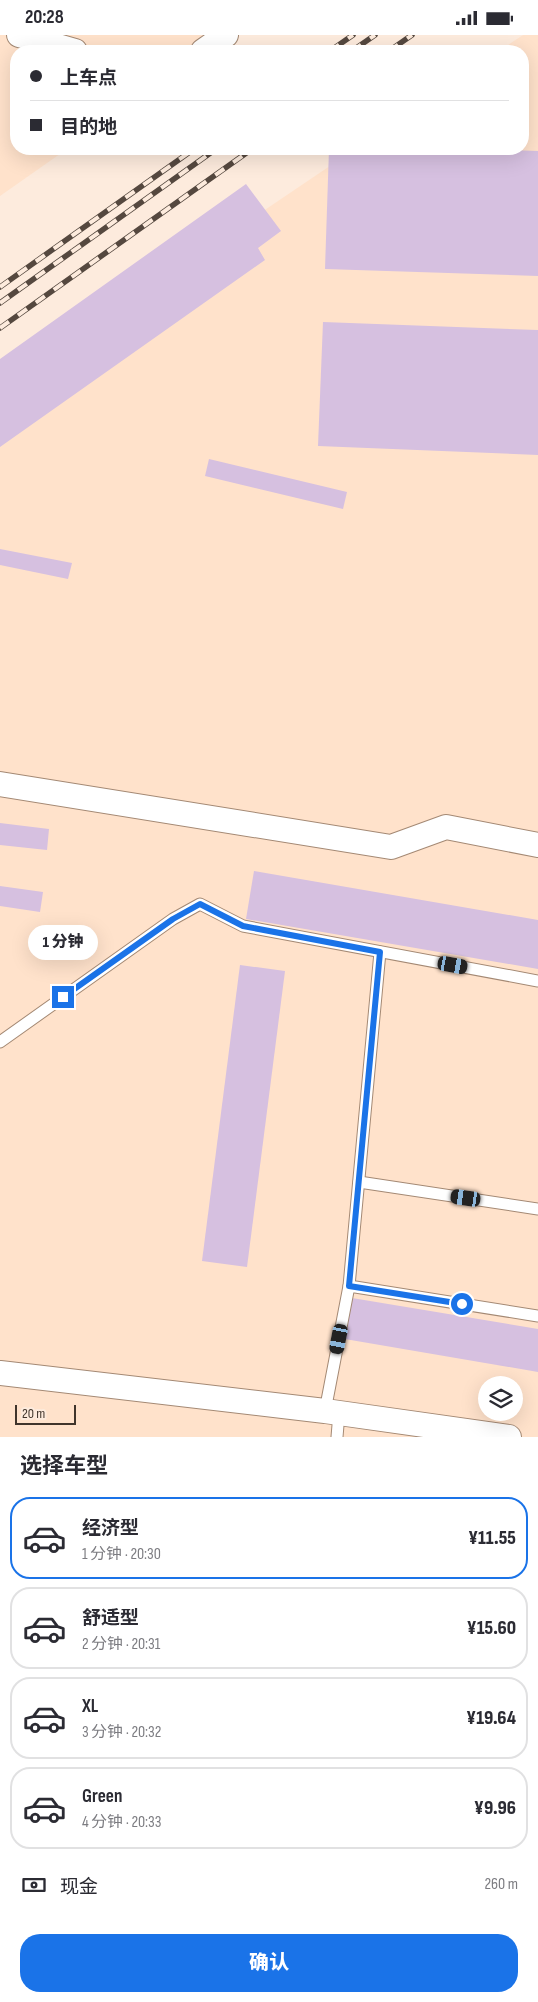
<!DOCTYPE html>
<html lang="zh">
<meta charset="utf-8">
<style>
:root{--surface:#fff;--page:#f2f2f3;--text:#2b2b33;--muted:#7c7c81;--line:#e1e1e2;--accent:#1a73e8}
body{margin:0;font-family:"Sofia Sans Condensed","Noto Sans SC",sans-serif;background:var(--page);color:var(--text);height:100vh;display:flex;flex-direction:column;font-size:19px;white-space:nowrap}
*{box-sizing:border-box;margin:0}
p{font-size:16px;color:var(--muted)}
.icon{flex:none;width:28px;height:28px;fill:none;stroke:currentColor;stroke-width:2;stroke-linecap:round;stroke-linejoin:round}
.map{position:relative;height:1402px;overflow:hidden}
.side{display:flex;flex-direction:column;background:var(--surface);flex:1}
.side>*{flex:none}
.hud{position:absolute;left:10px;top:10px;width:519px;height:110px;border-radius:20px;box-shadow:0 5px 20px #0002;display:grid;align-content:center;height:110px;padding:0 20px;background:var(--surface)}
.tools{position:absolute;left:478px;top:1341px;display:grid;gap:10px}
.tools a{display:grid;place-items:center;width:45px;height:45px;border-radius:50%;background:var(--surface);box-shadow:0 5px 20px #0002;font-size:25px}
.scale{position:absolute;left:15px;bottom:12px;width:61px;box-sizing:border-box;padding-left:5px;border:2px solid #40342b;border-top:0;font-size:14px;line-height:18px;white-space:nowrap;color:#40342b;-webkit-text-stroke:4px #fdebdd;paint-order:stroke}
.end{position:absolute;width:22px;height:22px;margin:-11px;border:6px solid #1a73e8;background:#fff;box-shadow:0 0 0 2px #fff}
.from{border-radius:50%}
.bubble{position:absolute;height:35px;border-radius:18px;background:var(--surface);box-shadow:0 5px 20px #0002;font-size:16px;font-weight:800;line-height:35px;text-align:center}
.car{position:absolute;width:15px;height:30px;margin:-15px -8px;border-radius:6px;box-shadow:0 0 4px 1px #0007;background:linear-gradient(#222 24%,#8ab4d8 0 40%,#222 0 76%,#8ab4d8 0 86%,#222 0)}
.hud b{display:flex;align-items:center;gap:18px;height:48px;font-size:19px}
.hud b+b{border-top:1px solid var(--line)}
.hud i{width:12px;height:12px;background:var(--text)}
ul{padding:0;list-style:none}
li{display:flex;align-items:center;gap:15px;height:82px;margin:0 10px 8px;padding:0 10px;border:2px solid var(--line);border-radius:20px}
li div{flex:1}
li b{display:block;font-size:19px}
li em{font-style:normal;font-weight:800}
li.current{border-color:var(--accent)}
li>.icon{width:45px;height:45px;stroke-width:1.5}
h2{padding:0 20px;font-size:22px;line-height:60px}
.pay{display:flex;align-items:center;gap:12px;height:55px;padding:0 20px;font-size:19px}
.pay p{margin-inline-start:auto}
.cta{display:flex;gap:10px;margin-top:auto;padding:10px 20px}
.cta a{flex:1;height:58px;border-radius:20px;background:var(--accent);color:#fff;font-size:20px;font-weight:800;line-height:58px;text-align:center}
.status{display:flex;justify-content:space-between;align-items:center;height:35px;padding:0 25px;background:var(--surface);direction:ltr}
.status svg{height:14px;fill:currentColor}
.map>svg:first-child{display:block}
</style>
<div class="status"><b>20:28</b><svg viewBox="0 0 49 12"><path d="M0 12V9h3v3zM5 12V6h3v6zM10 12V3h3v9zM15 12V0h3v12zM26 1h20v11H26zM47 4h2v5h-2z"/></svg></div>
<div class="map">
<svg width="538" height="1402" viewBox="0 0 538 1402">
<rect width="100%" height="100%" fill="#fdebdd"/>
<g fill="#ffe2cb" fill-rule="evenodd">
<polygon points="0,0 228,0 205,16 16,16 16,114 67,114 0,161"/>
<path d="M523,0h15v1402h-538v-1048l355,-240h167v-98h-23zM486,1350h28v28h-28z"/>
</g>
<g fill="#d6c0e0">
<polygon points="329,114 471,114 538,116 538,241 325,234"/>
<polygon points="246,149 281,196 258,213 265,225 0,412 0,324"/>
<polygon points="323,287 538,295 538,420 318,411"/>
<polygon points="209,424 347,457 343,474 205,441"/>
<polygon points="0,514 72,528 68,544 0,530"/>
<polygon points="0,788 49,794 47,815 0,810"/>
<polygon points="254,836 538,885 538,934 246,884"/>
<polygon points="0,851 43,857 40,877 0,871"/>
<polygon points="240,930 285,936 247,1232 202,1226"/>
<polygon points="346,1262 538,1294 538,1337 339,1303"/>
</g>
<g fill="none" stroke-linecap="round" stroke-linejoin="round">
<defs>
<g id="lane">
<polyline points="0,1007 173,884 200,869 243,891 538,946"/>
<polyline points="359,1147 538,1174"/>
<polyline points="349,1251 380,917"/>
<polyline points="325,1376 349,1251 538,1281"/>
<polyline points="337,1402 339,1378"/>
</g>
<g id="street">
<polyline points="19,0 75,16"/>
<polyline points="203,16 226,0"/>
<polyline points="0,749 391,812 446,792 538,810"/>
<polyline points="0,1338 325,1376 509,1402"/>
</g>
</defs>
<use href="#lane" stroke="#a48974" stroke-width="13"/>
<use href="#street" stroke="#a48974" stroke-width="26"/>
<use href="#lane" stroke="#fff" stroke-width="11"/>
<use href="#street" stroke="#fff" stroke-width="24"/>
<defs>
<g id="rail">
<polyline points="330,16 353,0"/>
<polyline points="352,16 375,0"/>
<polyline points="389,16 412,0"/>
<polyline points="0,252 194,114"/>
<polyline points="0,268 216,114"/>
<polyline points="0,293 252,114"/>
</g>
</defs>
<use href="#rail" stroke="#55483f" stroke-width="5.5"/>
<use href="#rail" stroke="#fdebdd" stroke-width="4" stroke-dasharray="11" stroke-linecap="butt"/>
</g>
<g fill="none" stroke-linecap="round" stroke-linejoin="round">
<polyline stroke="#1a73e8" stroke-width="6" points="63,962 173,884 200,869 243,891 380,917 349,1251 462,1269"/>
</g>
</svg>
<div class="tools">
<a><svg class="icon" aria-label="layers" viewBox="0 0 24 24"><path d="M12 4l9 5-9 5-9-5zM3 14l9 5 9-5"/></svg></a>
</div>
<div class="scale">20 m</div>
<i class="end from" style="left:462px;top:1269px"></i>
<i class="end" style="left:63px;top:962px"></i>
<div class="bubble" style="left:28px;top:890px;width:70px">1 分钟</div>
<i class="car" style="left:453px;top:930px;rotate:100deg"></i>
<i class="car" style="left:466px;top:1163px;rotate:278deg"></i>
<i class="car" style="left:339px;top:1304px;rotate:191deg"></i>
<div class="hud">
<b><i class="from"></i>上车点</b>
<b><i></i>目的地</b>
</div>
</div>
<section class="side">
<h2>选择车型</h2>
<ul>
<li class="current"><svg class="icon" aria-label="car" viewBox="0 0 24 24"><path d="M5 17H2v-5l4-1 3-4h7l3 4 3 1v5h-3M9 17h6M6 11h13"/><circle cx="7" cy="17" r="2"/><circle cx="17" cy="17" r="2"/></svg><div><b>经济型</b><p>1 分钟 · 20:30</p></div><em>¥11.55</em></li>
<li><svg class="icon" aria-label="car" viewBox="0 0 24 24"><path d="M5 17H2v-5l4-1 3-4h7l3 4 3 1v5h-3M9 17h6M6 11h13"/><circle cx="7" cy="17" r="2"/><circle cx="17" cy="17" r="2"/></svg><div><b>舒适型</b><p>2 分钟 · 20:31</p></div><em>¥15.60</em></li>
<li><svg class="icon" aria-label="car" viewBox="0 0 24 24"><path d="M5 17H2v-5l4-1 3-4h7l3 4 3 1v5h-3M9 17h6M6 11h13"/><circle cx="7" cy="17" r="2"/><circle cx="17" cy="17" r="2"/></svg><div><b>XL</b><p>3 分钟 · 20:32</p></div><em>¥19.64</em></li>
<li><svg class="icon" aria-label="car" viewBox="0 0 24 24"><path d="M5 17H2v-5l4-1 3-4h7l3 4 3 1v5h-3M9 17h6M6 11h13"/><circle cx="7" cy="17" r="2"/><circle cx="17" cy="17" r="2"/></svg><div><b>Green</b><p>4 分钟 · 20:33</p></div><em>¥9.96</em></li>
</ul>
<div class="pay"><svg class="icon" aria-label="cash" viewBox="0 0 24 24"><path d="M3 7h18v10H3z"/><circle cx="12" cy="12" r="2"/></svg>现金<p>260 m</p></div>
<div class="cta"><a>确认</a></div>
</section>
